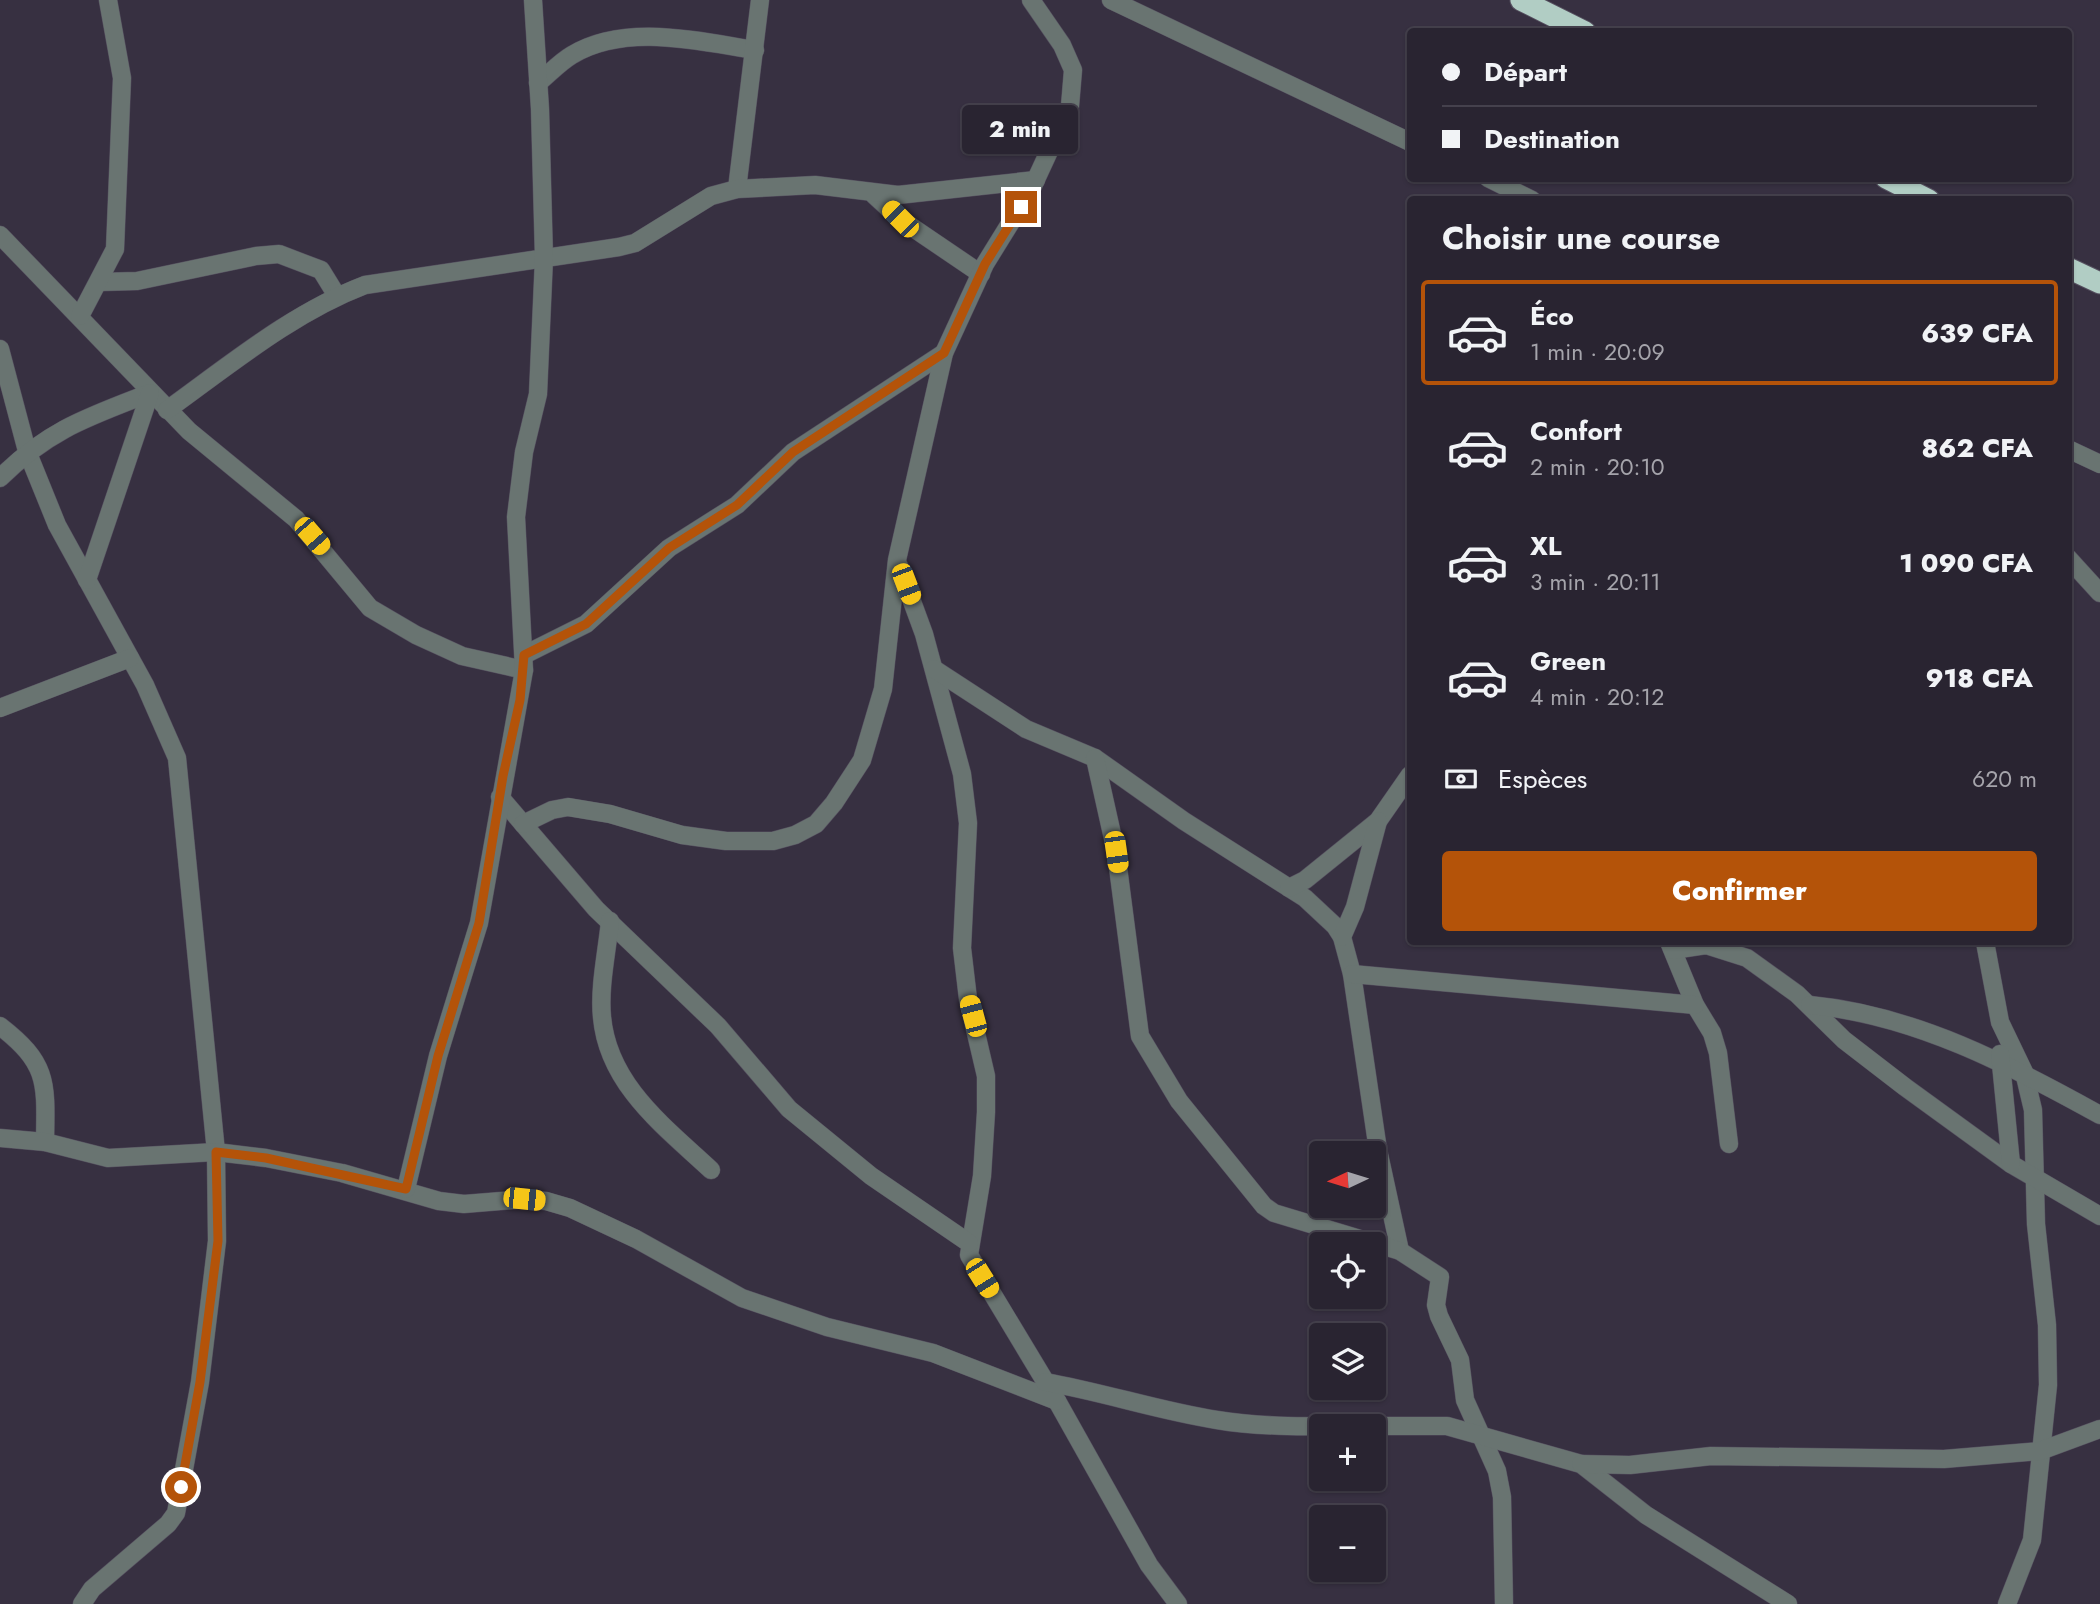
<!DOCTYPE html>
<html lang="fr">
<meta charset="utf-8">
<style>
:root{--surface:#292431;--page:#35303d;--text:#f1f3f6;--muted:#a5a4ab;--line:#45414d;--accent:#b45309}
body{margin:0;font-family:Jost,sans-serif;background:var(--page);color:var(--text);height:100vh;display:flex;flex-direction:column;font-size:26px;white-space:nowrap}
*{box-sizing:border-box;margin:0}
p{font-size:23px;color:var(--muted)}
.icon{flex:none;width:38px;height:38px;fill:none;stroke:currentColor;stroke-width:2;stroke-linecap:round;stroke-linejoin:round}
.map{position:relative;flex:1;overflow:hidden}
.sheet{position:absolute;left:1407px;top:196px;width:665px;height:749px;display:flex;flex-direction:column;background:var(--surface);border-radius:7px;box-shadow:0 2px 5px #0004,0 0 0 2px var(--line)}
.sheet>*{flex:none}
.top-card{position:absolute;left:1407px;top:28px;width:665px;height:154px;border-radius:7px;box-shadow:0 2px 5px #0004,0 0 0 2px var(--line);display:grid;align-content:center;height:154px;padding:0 35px;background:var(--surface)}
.needle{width:46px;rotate:266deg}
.buttons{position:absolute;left:1309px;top:1141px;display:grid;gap:14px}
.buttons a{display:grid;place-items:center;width:77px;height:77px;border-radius:7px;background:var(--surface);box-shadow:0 2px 5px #0004,0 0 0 2px var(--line);font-size:35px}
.end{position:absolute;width:32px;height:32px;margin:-16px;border:9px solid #b45309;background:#fff;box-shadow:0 0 0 4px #fff}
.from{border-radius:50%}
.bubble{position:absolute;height:49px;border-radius:7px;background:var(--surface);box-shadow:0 2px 5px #0004,0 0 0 2px var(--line);font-size:23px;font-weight:800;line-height:49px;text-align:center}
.car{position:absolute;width:21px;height:42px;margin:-21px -10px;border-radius:9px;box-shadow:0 0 5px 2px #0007;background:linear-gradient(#f5c518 24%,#345 0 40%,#f5c518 0 76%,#345 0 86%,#f5c518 0)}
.top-card b{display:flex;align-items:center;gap:24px;height:66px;font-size:26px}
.top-card b+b{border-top:2px solid var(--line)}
.top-card i{width:18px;height:18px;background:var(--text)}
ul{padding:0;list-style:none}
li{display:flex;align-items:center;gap:21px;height:105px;margin:0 14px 10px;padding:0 21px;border:4px solid transparent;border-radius:7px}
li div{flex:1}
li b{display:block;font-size:26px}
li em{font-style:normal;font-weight:800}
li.current{border-color:var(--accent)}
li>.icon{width:63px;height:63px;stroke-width:1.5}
h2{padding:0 35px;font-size:32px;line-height:84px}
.pay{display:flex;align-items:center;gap:18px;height:77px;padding:0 35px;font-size:26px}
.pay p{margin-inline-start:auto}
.cta{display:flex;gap:14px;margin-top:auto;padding:14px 35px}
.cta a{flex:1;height:80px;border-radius:7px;background:var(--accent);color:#fff;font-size:28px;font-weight:800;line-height:80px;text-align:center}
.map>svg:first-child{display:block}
</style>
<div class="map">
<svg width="2100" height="1604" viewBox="0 0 2100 1604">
<rect width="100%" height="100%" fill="#373041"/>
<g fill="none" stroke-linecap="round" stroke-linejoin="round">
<defs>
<g id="minor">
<polyline points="1111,0 1410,142"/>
<path d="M538,83c11,-9 22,-21 34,-28 53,-32 125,-14 183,-5"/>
<polyline points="1488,178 1532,200"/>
<polyline points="737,189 760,0"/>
<polyline points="874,195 900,219 981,274"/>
<polyline points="0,235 189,431 296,519 370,608 416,635 462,656 524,670"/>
<polyline points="99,282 137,281 256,256 279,254 321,270 337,296"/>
<polyline points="80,316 115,249 122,78 108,0"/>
<polyline points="0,349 27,451 57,525 145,685 177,758 216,1152 217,1241 200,1382 176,1513 168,1524 92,1589 82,1604"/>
<path d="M167,410c64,-46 125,-97 198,-125l254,-38 16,-4 76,-47 26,-7 78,-4 83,10 138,-15"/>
<polyline points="2068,449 2100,464"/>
<path d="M0,478c48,-48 88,-61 150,-85"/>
<polyline points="2068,558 2100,593"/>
<polyline points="899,566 924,634 962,774 968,823 962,948 968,999 986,1076 986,1112 982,1176 969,1255 1057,1401 1149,1565 1178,1604"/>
<polyline points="87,580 150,393"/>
<polyline points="524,655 586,624 669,548 737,505 793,452 944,353"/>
<polyline points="934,669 1026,729 1095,758 1184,821 1305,898 1335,926 1342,937 1352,974 1378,1150 1400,1251"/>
<polyline points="0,708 130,658"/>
<polyline points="1095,758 1116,852 1140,1036 1179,1101 1264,1206 1274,1213 1400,1251 1440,1277 1436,1305 1439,1316 1460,1360 1465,1400 1497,1471 1502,1497 1504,1604"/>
<polyline points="500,797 596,909 718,1026 789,1109 871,1176 969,1243"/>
<polyline points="523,824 552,810 568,807 610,814 682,835 726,841 773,841 795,835 816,824 834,803 862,760 883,689 897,560 944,353 985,264 1032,188 1070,106 1073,70 1062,45 1031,0"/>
<polyline points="1289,888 1305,880 1378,821 1410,775"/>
<path d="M610,921c-3,31 -11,66 -8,96 6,68 63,110 109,153"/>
<polyline points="1342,937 1355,907 1378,821"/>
<polyline points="1669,942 1695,1005 1712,1033 1718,1053 1729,1144"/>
<polyline points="1985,942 2000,1022 2024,1072 2033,1110 2036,1224 2047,1325 2048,1385 2032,1540 2007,1604"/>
<polyline points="1673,950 1706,945 1747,958 1797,994 1844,1040 1905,1087 2011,1164 2100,1216"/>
<polyline points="1352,974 1695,1005"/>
<path d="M1810,1005c105,10 200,60 290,110"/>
<path d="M0,1026c49,38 46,57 45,116"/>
<polyline points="2000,1054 2011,1164"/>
<polyline points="0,1138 45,1142 108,1158 216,1152 266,1158 342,1173 439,1201 464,1204 525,1199 546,1201 570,1208 636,1239 742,1298 827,1327 933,1353 1057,1401"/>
<polyline points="406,1189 438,1056 479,923 524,670 516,517 524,452 538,394 544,258 540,109 533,0"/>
<path d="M1045,1382c58,10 114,29 172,38 48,8 101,6 150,6"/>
<polyline points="1374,1426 1447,1426 1581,1464 1646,1515 1788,1604"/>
<polyline points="1581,1464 1630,1465 1711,1456 1944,1459 2040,1451 2100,1429"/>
</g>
<g id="highway">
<polyline points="1521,0 1585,32"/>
<polyline points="1886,178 1929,200"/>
<polyline points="2068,268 2100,283"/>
</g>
</defs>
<use href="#minor" stroke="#554f5f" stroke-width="19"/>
<use href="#highway" stroke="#554f5f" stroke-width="23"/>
<use href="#minor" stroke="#697471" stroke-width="18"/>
<use href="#highway" stroke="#b1cdc4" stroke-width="21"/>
</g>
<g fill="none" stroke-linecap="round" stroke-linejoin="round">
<polyline stroke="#b45309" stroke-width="9" points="181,1487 200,1382 218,1241 216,1152 266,1158 406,1189 438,1056 479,923 503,776 520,700 524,655 586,624 669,548 737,505 793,452 944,353 985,264 1021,207"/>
</g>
</svg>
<div class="buttons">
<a><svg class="needle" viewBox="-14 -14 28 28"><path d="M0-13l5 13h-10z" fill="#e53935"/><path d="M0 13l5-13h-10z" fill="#a5a4ab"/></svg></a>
<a><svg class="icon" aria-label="locate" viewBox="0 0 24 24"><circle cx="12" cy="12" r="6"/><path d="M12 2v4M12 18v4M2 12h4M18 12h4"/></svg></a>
<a><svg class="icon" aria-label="layers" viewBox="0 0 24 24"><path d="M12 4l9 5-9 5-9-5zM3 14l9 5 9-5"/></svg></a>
<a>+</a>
<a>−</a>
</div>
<i class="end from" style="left:181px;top:1487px"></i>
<i class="end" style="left:1021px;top:207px"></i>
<div class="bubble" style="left:962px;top:105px;width:116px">2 min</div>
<i class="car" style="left:900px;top:219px;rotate:315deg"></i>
<i class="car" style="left:312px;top:536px;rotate:139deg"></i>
<i class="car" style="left:906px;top:584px;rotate:159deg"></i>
<i class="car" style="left:1116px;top:852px;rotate:172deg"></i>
<i class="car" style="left:973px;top:1016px;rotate:345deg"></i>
<i class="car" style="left:524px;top:1199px;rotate:96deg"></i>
<i class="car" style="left:982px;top:1278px;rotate:148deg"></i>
<div class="top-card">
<b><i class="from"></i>Départ</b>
<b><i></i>Destination</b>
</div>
<section class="sheet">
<h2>Choisir une course</h2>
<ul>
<li class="current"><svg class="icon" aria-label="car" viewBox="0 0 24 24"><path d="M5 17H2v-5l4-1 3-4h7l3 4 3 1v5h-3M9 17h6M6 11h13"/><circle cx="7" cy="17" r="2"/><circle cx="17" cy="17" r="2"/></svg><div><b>Éco</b><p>1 min · 20:09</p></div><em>639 CFA</em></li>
<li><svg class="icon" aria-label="car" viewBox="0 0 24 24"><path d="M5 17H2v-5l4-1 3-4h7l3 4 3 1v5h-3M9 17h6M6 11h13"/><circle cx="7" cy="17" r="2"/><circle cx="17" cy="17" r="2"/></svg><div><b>Confort</b><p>2 min · 20:10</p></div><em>862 CFA</em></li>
<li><svg class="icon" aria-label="car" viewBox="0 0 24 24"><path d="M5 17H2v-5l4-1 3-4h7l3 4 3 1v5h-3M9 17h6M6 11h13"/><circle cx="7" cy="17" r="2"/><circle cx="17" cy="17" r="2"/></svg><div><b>XL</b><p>3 min · 20:11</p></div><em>1 090 CFA</em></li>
<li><svg class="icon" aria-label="car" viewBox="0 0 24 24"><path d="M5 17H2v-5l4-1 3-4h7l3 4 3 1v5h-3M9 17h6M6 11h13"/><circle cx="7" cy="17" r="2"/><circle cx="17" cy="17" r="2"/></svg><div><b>Green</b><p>4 min · 20:12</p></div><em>918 CFA</em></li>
</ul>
<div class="pay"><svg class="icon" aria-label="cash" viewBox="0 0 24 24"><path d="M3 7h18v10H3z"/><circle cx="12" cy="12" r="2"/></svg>Espèces<p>620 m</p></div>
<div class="cta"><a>Confirmer</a></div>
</section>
</div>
